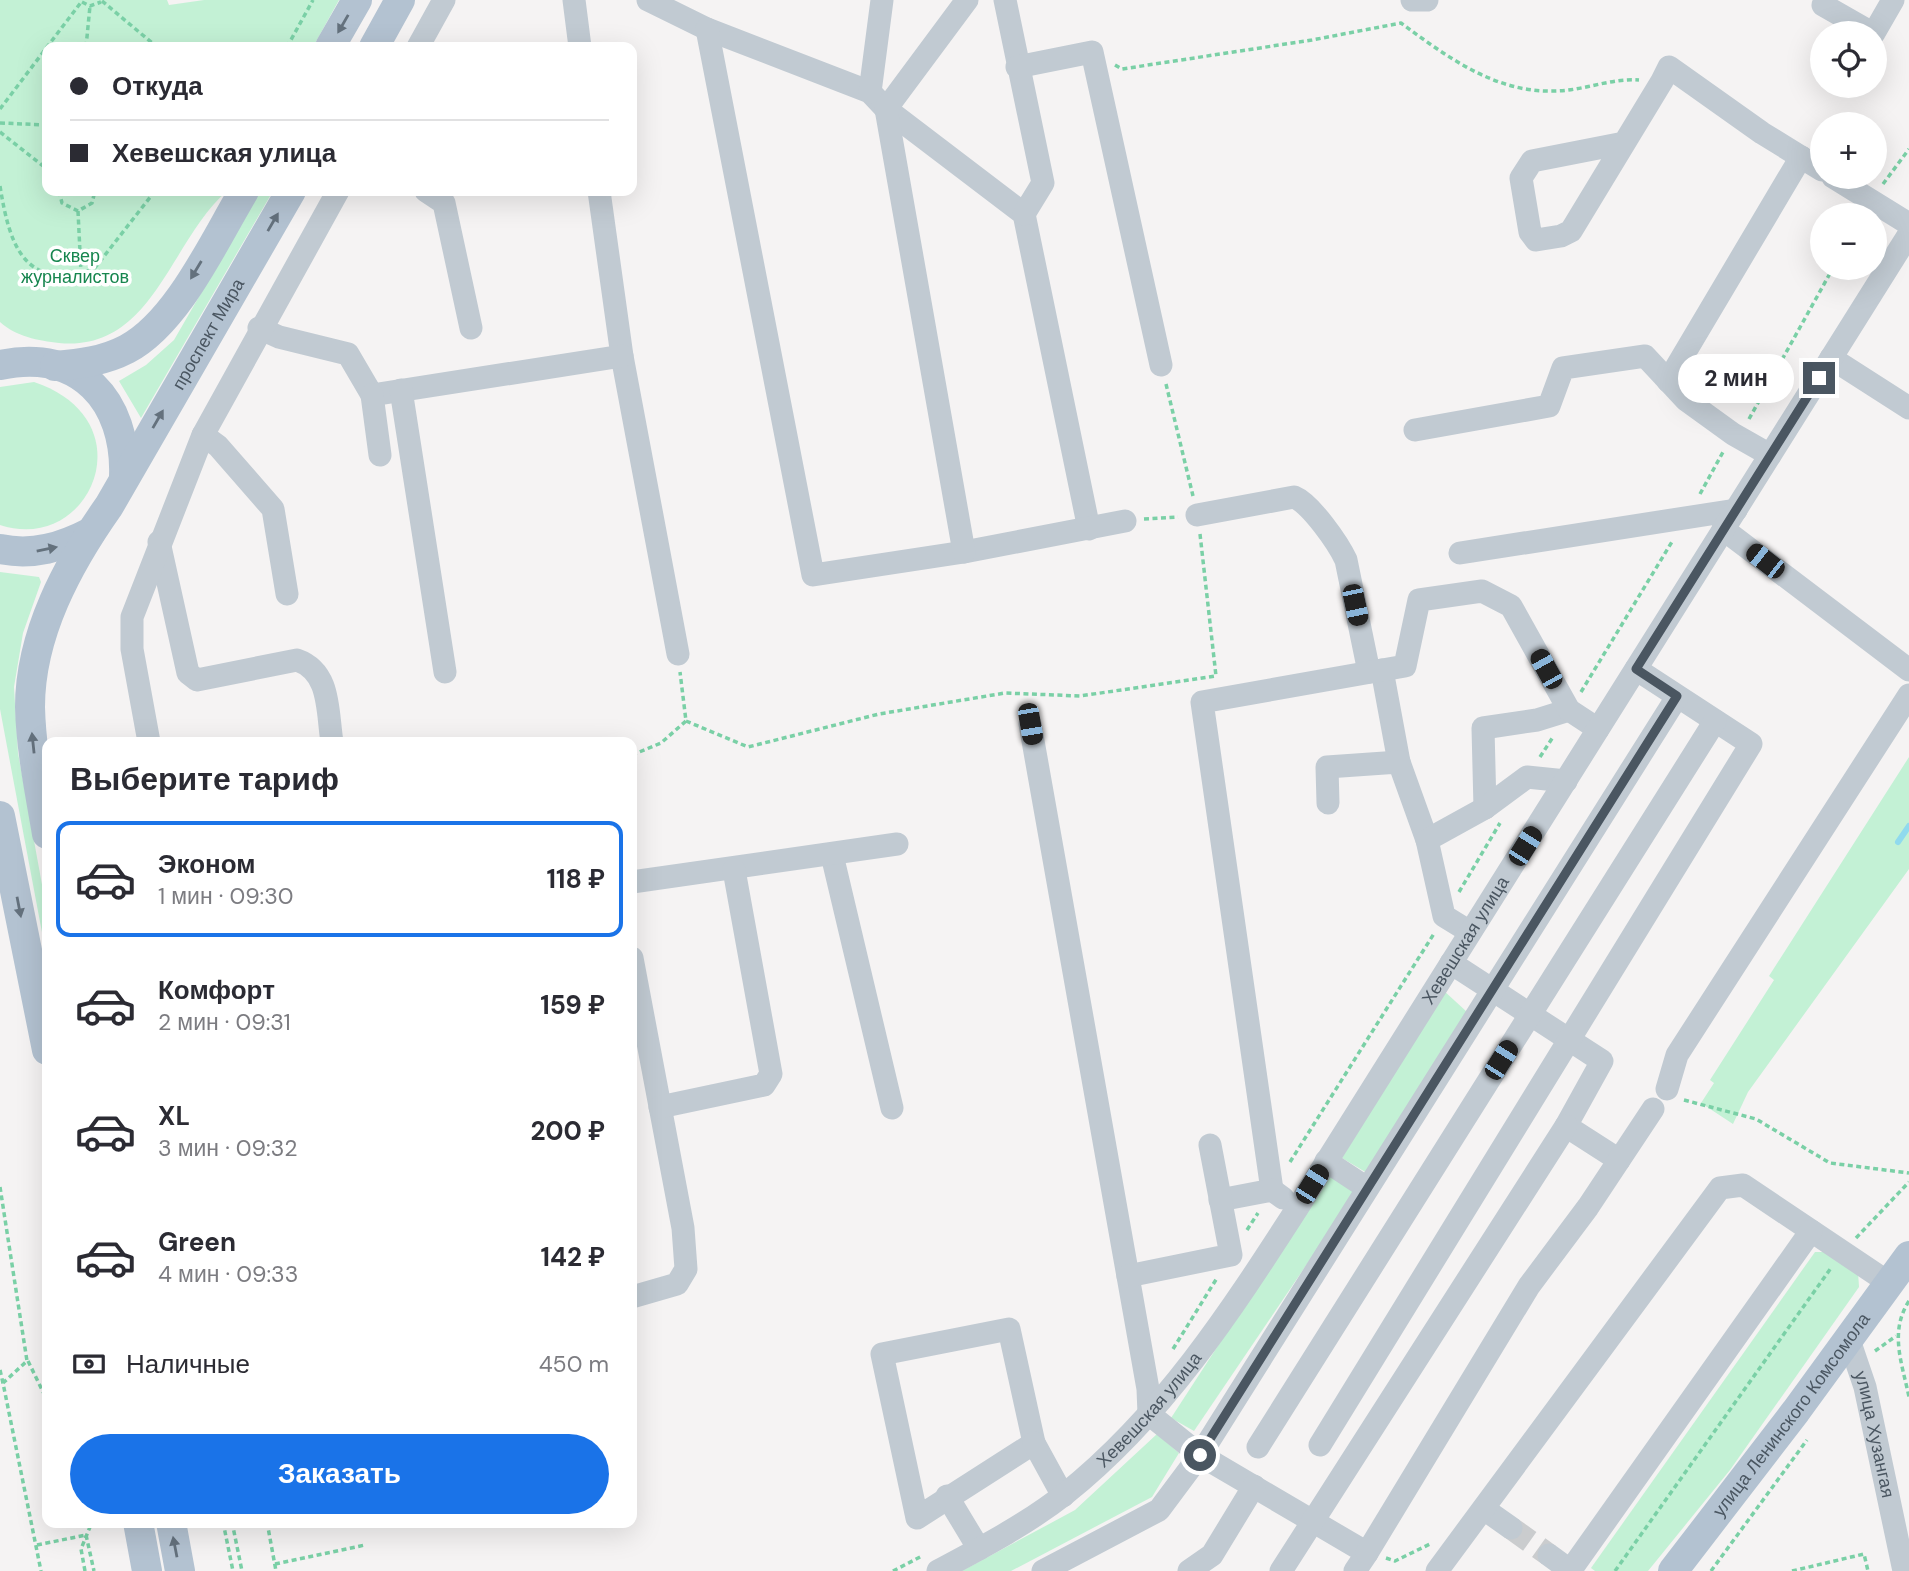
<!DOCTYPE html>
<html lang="ru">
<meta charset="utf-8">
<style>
:root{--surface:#fff;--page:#f2f2f3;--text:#2b2b33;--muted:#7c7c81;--line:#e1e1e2;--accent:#1a73e8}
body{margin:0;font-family:"DM Sans",sans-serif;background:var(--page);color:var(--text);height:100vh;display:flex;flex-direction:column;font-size:26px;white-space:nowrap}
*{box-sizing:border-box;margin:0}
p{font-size:23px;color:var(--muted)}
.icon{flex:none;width:38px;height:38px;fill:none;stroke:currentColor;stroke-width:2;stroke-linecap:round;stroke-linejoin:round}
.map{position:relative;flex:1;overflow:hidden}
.panel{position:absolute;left:42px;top:737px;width:595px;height:791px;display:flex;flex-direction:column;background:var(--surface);border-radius:14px;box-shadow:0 7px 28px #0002}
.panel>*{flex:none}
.banner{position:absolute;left:42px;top:42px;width:595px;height:154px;border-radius:14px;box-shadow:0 7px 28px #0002;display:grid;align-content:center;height:154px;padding:0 28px;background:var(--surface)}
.fabs{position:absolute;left:1810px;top:21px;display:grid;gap:14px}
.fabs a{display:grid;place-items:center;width:77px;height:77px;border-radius:50%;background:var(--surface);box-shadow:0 7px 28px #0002;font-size:35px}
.end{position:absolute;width:32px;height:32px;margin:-16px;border:9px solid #4a5661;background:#fff;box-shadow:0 0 0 4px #fff}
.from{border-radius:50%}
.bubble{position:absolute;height:49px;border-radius:24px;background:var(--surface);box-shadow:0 7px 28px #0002;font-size:23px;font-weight:700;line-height:49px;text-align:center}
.car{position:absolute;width:21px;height:42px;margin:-21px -10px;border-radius:9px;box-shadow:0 0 5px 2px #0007;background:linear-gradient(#222 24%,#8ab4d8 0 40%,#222 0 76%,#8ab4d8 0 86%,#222 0)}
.banner b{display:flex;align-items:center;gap:24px;height:66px;font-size:26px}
.banner b+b{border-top:2px solid var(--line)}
.banner i{width:18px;height:18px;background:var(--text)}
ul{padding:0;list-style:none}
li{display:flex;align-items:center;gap:21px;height:116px;margin:0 14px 10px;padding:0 14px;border:4px solid transparent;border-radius:14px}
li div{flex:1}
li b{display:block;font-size:26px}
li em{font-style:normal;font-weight:700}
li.active{border-color:var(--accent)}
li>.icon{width:63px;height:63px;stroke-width:1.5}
h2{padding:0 28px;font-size:32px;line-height:84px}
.pay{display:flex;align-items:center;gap:18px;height:77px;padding:0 28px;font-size:26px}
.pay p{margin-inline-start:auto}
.cta{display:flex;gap:14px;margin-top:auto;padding:14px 28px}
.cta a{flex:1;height:80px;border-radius:42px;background:var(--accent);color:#fff;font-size:28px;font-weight:700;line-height:80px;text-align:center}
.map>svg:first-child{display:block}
</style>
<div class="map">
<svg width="1909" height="1571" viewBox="0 0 1909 1571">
<rect width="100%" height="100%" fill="#f5f3f3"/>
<g fill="#c3f1d5">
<path d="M0,0h167l2,5 35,-5h135l-26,47h-266v144h180c-58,51 -74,161 -168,152 -20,-2 -44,-7 -59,-21z"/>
<polygon points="260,191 273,191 141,418 119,381 146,365 174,340"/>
<path d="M34,382c114,38 57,173 -34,143v-138z"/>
<polygon points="0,572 39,577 41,582 23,633 14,687 18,753 47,912 47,959 0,709"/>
<polygon points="1909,757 1909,869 1748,1092 1733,1124 1701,1103 1714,1083 1710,1080 1774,980 1769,976"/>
<polygon points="1443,990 1467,1012 1367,1173 1342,1158"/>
<polygon points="1329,1175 1357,1190 1194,1431 1171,1418"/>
<polygon points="1815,1252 1829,1252 1858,1272 1859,1287 1730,1470 1648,1571 1595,1571 1591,1568"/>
<polygon points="1157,1434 1179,1453 1152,1497 1011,1571 962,1571 1075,1510"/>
</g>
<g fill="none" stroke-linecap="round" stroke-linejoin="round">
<polyline stroke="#90daee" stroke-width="6" points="1898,842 1909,826"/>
<polyline stroke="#caccce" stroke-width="23" stroke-dasharray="23 11" stroke-linecap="butt" points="1511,1528 1549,1555"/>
<g stroke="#7ad0a6" stroke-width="3.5" stroke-dasharray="5 3.5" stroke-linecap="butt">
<polyline points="102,1 157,47"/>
<polyline points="82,2 90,6 101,2"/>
<polyline points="86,47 90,6"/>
<polyline points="287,47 313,0"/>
<path d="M1115,65l7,4 190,-29 89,-17c45,33 94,70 153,68 29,0 56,-13 85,-11"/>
<polyline points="0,109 82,1"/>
<polyline points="0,123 47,125"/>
<polyline points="0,132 47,169"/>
<polyline points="1883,184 1909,149"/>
<path d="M0,186c9,56 23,107 94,83l61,-78"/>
<polyline points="59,191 62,203 78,211 92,203 95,191"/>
<polyline points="78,211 81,273"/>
<polyline points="1166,384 1193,496"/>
<polyline points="1749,419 1833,268"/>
<polyline points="1700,494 1723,452"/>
<polyline points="1144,519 1178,517"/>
<polyline points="1200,534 1216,676"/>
<polyline points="1581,692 1673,540"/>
<polyline points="686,721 748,747 879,714 1005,693 1080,696 1216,676"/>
<polyline points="632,755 661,743 686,721 680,672"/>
<polyline points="1540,757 1553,737"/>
<polyline points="1459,892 1500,823"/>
<polyline points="1684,1100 1756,1119 1830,1163 1909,1173"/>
<polyline points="1290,1162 1435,932"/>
<polyline points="0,1187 27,1361 3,1383 41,1571"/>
<polyline points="1247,1230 1258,1213"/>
<polyline points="1856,1238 1909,1182"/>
<path d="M1909,1301c-20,31 -7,62 0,96"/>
<polyline points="1173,1349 1217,1278"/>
<polyline points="1875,1351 1896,1336"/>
<polyline points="28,1361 47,1400"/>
<polyline points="0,1370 3,1383"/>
<polyline points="223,1522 233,1571"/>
<polyline points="232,1522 242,1571"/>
<polyline points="267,1522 276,1571"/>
<polyline points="86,1535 94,1571"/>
<polyline points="37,1545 86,1535"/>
<polyline points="1386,1558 1395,1561 1430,1544"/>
<polyline points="275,1564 365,1545"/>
<polyline points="85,1571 81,1549 92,1522"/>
<polyline points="893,1571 922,1556"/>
<polyline points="1615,1571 1831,1268"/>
<polyline points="1711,1571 1807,1440"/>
<polyline points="1792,1571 1864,1554 1868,1571"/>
</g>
<g stroke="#c1cad2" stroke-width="23">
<polyline points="574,0 580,47"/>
<polyline points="648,0 707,29 870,92 886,109 1024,214 1089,529"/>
<polyline points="1005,0 1043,183 1024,214"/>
<polyline points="1412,0 1427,0"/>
<polyline points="1823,5 1872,33"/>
<polyline points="707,29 813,575 964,552 1125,521"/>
<polyline points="1874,33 1893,0"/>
<polyline points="418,47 444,0"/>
<polyline points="1017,67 1092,52 1161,365"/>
<polyline points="870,92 882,0"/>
<polyline points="1624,143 1532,161 1521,178 1530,232 1536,240 1561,236 1571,231 1662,81 1669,67 1762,133 1822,170"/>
<polyline points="1833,177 1909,224"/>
<polyline points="426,191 444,203 471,328"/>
<polyline points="599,191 622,356 678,654"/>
<polyline points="259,328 279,337 348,354 372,395 622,356"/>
<polyline points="1831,358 1909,408"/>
<polyline points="1668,381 1801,157"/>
<polyline points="401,390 445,672"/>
<polyline points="372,395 380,455"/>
<polyline points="1415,430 1549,406 1563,368 1645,356 1686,400 1733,434 1770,455"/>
<polyline points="203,435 218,446 273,509 287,594"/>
<path d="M1197,515l97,-18c17,7 44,46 52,63l23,112"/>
<polyline points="1723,529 1909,670"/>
<path d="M159,542l29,131 9,7 100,-20c34,12 30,51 35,82"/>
<polyline points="964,552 886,109 967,0"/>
<polyline points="1460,553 1736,510"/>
<polyline points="1382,670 1399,762"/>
<polyline points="1030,724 1148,1389 1149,1414 1200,1455 1367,1553 1355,1571"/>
<polyline points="149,742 132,649 132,617 203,435 338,191"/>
<polyline points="1328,803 1327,767 1399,762 1427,840"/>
<polyline points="1485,808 1483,728 1537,720 1569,710"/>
<polyline points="832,855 892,1108"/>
<polyline points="632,882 897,844"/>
<polyline points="1470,932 1444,916 1427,840 1485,808 1527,777 1566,781"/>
<polyline points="632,958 683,1228 686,1269 677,1284 632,1297"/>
<polyline points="1451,963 1602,1061 1566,1126 1619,1160"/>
<polyline points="1667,1089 1677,1055 1909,695"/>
<polyline points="660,1107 764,1085 771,1074 734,870"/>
<polyline points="1326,1161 1367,1188"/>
<polyline points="1272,1190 1202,702 1405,666 1419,600 1482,591 1511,606 1569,710 1598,729"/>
<polyline points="1220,1200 1272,1190 1283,1198"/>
<polyline points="1128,1276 1231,1255 1210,1145"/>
<polygon points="1009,1329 1034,1443 917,1518 882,1354"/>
<path id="s1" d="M1849,1340l16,47 39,184"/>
<polyline points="1034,1443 1063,1496"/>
<polyline points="1320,1445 1751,744 1636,669"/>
<polyline points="1258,1447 1715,721"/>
<polyline points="947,1496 979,1549"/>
<polyline points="1484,1509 1511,1528"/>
<polyline points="1367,1553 1529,1286 1588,1207 1653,1109"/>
<polyline points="1549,1555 1571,1571"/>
<path id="s2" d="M938,1571c43,-23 89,-47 127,-77 98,-78 166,-183 233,-287l611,-973"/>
<polyline points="1043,1571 1159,1510 1200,1455 1677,697"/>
<polyline points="1189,1571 1212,1555 1254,1486"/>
<polyline points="1281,1571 1566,1126"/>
<polyline points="1437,1571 1720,1188 1743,1185 1889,1283"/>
<polyline points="1570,1571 1811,1231"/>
</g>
<g stroke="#b3c2d1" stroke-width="30">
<polyline points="330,47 357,0"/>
<polyline points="374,47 400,0"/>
<path d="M0,365c80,-17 127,36 124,112"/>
<path d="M55,366c25,-2 49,-5 72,-17 51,-27 88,-110 117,-158"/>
<path d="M0,549c33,7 62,-2 91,-17"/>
<polyline points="0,816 47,1050"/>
<path id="s3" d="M47,834c-7,-42 -16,-84 -17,-127 0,-73 38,-143 79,-201l182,-315"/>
<polyline points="138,1522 147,1571"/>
<polyline points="171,1522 180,1571"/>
<path id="s4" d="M1673,1571l123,-160 113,-155"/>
</g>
</g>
<defs><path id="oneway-solid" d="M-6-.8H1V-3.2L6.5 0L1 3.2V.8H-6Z" transform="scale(1.75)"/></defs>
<g fill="#64717d">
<use href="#oneway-solid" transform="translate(343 24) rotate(120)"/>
<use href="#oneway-solid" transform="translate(273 222) rotate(-60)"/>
<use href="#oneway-solid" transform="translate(196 270) rotate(121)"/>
<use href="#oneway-solid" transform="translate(158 419) rotate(-60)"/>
<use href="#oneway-solid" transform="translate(47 549) rotate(-11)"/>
<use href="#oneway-solid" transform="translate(33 743) rotate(-96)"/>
<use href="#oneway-solid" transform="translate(19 907) rotate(79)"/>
<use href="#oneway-solid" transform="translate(175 1547) rotate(-101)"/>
</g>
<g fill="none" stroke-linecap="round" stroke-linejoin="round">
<polyline stroke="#4a5661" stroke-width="9" points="1200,1455 1677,696 1636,669 1819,378"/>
</g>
<g text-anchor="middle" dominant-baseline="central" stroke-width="7" stroke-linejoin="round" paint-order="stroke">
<g font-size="18" fill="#17864f" stroke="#fff">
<text x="75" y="256">Сквер<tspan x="75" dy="21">журналистов</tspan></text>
</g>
<g font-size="18" fill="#4a5661" stroke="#fff">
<text stroke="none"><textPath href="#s3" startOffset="546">проспект Мира</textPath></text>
<text stroke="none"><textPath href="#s2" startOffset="835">Хевешская улица</textPath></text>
<text stroke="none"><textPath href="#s2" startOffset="268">Хевешская улица</textPath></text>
<text stroke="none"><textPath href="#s4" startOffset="196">улица Ленинского Комсомола</textPath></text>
<text stroke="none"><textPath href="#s1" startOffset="98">улица Хузангая</textPath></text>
</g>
</g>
</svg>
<div class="fabs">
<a><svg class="icon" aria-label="locate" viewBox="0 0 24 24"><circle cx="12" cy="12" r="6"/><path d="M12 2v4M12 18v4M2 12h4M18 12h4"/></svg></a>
<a>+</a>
<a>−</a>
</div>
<i class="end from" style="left:1200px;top:1455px"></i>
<i class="end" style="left:1819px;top:378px"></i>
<div class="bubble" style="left:1678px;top:354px;width:116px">2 мин</div>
<i class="car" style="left:1765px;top:561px;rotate:308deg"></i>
<i class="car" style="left:1355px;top:605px;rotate:168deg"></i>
<i class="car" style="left:1546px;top:669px;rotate:331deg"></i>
<i class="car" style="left:1030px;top:724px;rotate:170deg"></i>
<i class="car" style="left:1525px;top:846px;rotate:32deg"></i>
<i class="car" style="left:1501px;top:1060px;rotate:32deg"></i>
<i class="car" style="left:1312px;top:1184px;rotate:32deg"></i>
<div class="banner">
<b><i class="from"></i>Откуда</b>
<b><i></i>Хевешская улица</b>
</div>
<section class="panel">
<h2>Выберите тариф</h2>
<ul>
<li class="active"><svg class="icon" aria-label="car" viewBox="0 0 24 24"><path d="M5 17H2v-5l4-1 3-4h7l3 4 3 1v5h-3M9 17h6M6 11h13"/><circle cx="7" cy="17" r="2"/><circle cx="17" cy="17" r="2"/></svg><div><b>Эконом</b><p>1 мин · 09:30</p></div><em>118 ₽</em></li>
<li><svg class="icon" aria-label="car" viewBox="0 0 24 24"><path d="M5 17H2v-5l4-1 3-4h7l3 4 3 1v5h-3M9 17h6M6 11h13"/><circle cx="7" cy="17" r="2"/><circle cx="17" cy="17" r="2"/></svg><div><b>Комфорт</b><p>2 мин · 09:31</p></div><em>159 ₽</em></li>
<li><svg class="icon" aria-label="car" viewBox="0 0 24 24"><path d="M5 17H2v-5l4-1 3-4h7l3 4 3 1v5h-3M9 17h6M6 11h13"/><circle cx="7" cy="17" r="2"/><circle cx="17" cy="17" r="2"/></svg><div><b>XL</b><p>3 мин · 09:32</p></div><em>200 ₽</em></li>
<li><svg class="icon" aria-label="car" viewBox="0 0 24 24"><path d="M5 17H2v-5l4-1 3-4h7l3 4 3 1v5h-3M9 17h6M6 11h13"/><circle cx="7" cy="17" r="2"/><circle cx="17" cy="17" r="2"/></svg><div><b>Green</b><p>4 мин · 09:33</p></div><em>142 ₽</em></li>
</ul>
<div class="pay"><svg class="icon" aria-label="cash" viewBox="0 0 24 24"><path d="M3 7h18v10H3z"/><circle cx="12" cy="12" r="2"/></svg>Наличные<p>450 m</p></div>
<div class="cta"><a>Заказать</a></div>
</section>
</div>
